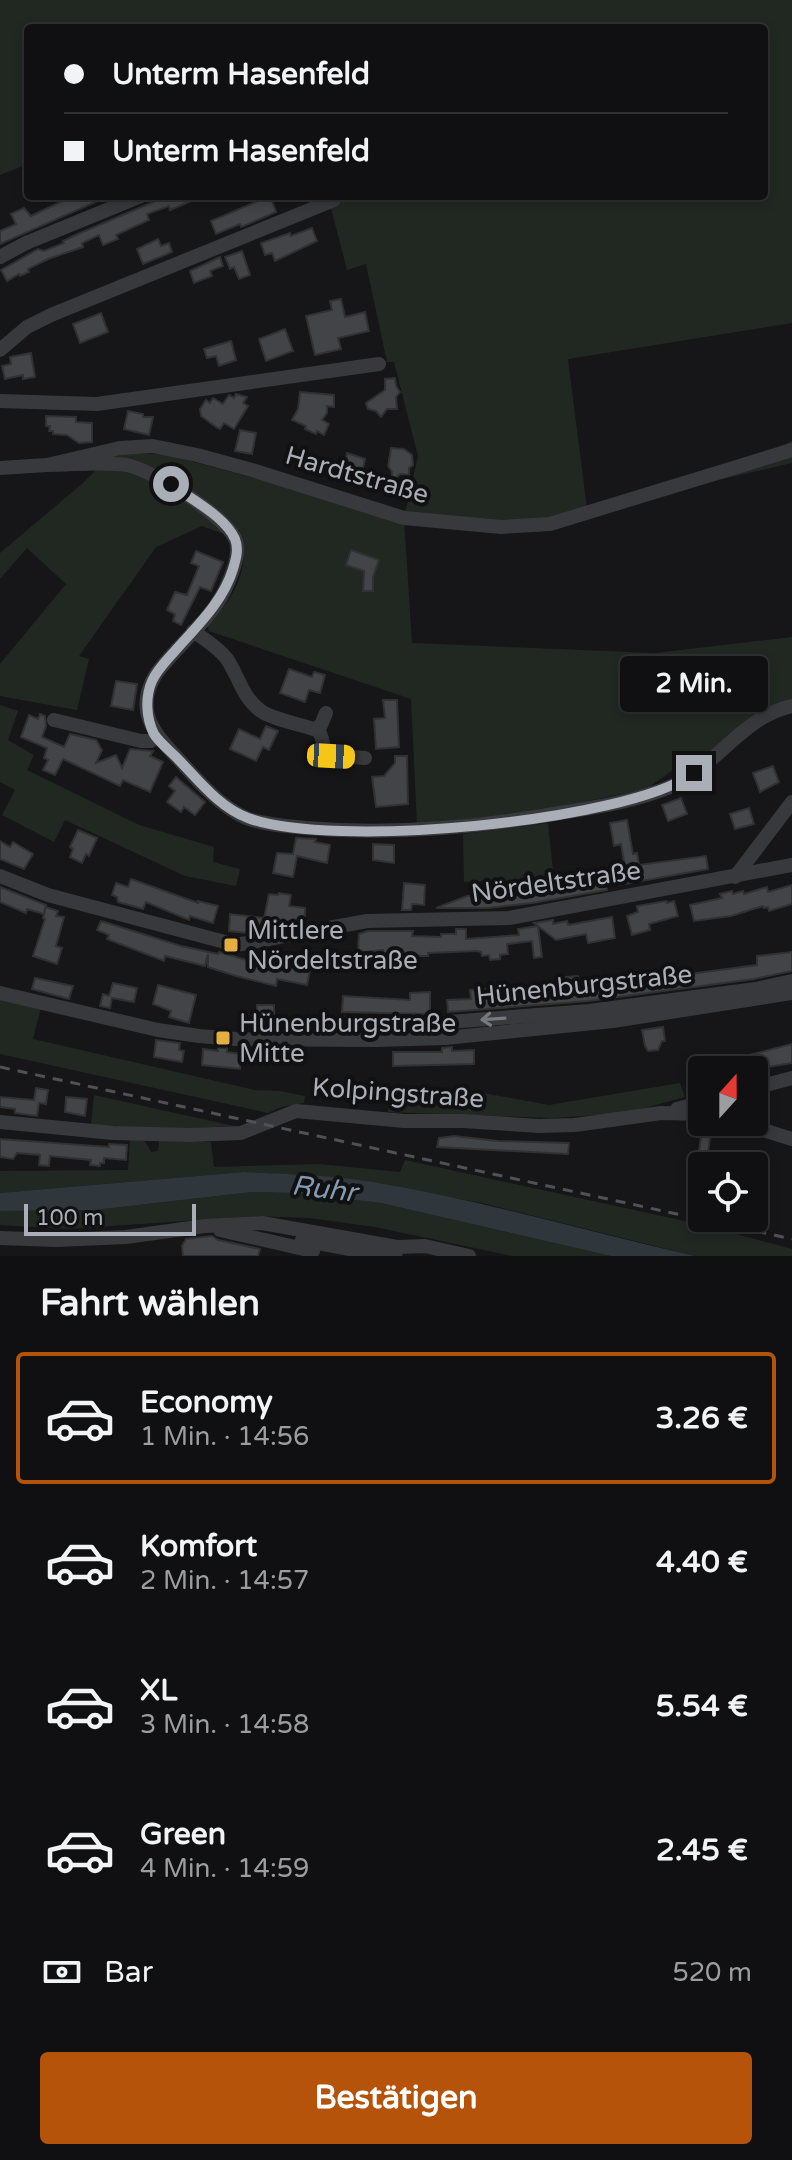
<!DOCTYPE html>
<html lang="de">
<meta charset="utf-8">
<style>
:root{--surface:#101012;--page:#1e1e20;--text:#f1f3f6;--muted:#9c9d9f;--line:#303032;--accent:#b45309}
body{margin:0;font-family:"Varela Round",sans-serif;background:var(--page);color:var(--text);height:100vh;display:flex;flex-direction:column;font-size:30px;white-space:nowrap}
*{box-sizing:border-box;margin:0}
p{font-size:26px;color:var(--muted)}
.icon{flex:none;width:44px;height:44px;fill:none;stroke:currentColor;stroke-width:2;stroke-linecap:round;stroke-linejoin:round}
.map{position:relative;height:1256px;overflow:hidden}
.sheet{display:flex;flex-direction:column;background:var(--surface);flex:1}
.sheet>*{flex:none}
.top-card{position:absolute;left:24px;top:24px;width:744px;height:176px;border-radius:8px;box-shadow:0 4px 12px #0003,0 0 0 2px var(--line);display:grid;align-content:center;height:176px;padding:0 40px;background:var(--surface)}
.needle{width:52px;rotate:21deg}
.buttons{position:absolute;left:688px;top:1056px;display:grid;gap:16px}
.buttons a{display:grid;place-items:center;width:80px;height:80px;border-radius:8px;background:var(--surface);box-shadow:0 4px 12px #0003,0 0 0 2px var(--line);font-size:40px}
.scale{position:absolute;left:24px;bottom:20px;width:172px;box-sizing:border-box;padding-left:8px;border:4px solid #a9aeb7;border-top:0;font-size:22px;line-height:28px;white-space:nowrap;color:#a9aeb7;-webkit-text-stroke:6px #111113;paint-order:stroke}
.end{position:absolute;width:36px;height:36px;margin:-18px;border:10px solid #a9aeb7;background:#111;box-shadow:0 0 0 4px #111}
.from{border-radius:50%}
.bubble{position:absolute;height:56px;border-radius:8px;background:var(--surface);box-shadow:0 4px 12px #0003,0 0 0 2px var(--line);font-size:26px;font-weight:800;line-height:56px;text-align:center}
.car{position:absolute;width:24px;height:48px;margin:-24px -12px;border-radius:10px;box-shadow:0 0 6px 2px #0007;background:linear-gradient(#f5c518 24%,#345 0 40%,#f5c518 0 76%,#345 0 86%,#f5c518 0)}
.top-card b{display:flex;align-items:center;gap:28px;height:76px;font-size:30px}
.top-card b+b{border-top:2px solid var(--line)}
.top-card i{width:20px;height:20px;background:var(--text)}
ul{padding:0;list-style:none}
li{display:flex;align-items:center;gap:24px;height:132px;margin:0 16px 12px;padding:0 24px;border:4px solid transparent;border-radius:8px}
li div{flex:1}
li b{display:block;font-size:30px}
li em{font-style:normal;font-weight:800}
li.selected{border-color:var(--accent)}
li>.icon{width:72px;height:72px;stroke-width:1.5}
h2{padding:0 40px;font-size:36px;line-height:96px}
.pay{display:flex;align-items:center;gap:20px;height:88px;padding:0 40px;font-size:30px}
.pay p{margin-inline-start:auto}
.button{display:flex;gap:16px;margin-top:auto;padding:16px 40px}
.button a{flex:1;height:92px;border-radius:8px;background:var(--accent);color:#fff;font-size:32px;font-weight:800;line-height:92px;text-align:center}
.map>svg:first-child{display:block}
</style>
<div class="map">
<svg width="792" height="1256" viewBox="0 0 792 1256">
<rect width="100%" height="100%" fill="#161618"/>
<g fill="#212822">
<path d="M0,0h792v323l-224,36 19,150 169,-53 36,-15v22l-251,58 -137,-2 8,124 243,10 137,-16v65l-31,8 -56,49 -13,-2 -46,32 -117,24 -112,11 -6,-125 -202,-68 -2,-8c18,-13 33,-37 36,-60 1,-10 -3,-23 -4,-33l-12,5 -25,-9 -46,21 -77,109 10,3 -12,51 -77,-14v-32l66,-80 -39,-36 -27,31v-26l83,-70 29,-29h52l240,64 14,-62 -24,-94h-7l-21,-98 -19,6 -19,-74h436v-168h-736v136l-28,11z"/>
<polygon points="0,705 18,711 8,740 34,755 27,770 139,825 214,847 213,862 240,869 236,886 185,876 65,820 54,842 2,815 15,790 0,782"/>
<polygon points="548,823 554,880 464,882 463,834"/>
<polygon points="0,996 41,1007 33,1039 255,1090 280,1091 305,1096 304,1103 281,1107 268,1113 0,1054"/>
<polygon points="680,1083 685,1097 626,1113 552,1118 388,1112 389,1096 483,1093 549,1105"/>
<polygon points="94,1095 234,1126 158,1130 91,1125"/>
<polygon points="130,1140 144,1140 151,1152 158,1151 159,1141 211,1142 214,1167 319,1164 400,1172 405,1160 703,1225 792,1249 792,1256 695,1256 482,1203 363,1181 319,1176 244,1172 0,1193 0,1171 128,1170"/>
<polygon points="252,1192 294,1193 381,1203 611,1256 512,1256 375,1227 309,1218 256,1216 68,1229 0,1225 0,1211 94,1210"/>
</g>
<path fill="#2f373d" d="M244,1172c41,2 82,3 122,9 112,18 220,50 329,75h-84l-230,-53 -87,-10 -42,-1 -158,18 -94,1v-18z"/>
<g fill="#434448" stroke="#313134" stroke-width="2">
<polygon points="73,196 109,196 0,244 0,231 16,224 11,214 24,208 31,216"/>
<polygon points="167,196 203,196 170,210 169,206 147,214 149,220 116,235 118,239 103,245 99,235 82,243 83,247 48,259 28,269 29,272 20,276 19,274 7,281 1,270 38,249 44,251 64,243 63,241 78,234"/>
<polygon points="270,196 276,212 241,227 240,224 216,234 211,221"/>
<polygon points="312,228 317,241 275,261 272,253 265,255 261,243 290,233 291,236"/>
<polygon points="158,239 161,246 169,243 172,252 143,264 137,249"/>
<polygon points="242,251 250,275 239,279 234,267 230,269 225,257"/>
<polygon points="220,257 223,266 210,271 212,276 194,283 190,271"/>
<polygon points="341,299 345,317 365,312 369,331 338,338 341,349 315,355 306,316 332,310 330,301"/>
<polygon points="101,313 108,332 80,343 73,324"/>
<polygon points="285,329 293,351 266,361 259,339"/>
<polygon points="231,341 236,360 219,366 216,356 207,358 204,349"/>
<polygon points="31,353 35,377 23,379 23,375 5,379 2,366 11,364 10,357"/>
<polygon points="395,378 396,386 400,392 396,397 397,409 387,409 381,417 376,411 368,409 366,403 385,390 385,379"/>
<polygon points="300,392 334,395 334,407 327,406 327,413 322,420 329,424 324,435 317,431 316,434 305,429 306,426 292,420 298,409"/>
<polygon points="236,394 247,397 243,403 248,406 234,429 224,423 220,429 216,427 201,416 200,409 206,400 210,403 213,398 223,404 229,395 234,398"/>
<polygon points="128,411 143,414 143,417 153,417 149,435 124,429"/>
<polygon points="46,416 76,417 76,422 92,423 92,442 79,443 67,435 53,434 53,431 49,431 50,426 46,426"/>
<polygon points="240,430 256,433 252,454 235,451"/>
<polygon points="391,448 404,449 412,455 413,465 409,468 409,475 400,474 391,483 392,472 388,466"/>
<polygon points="347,453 365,459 361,477 353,475 349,478 344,471"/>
<polygon points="351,550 379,560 373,577 373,591 363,591 364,571 346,565"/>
<polygon points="196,551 223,562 211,591 200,587 181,625 173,621 175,614 167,610 175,592 187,595 199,566 191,563"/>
<polygon points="289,669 312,677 314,672 325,675 320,693 309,690 305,702 280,693"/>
<polygon points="116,681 137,684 133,710 111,706"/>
<polygon points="383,700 397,700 399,747 376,749 374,719 385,718"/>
<polygon points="40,714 45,716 46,726 42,737 64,747 70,734 96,740 102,750 96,763 116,755 122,768 130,749 153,751 150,756 163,762 150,792 123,780 120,786 63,759 55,775 43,770 48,760 44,758 47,748 21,737 29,715 38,719"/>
<polygon points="266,726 278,731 269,750 263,747 256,761 230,749 239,729 260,739"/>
<polygon points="395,756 407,756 408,804 376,807 372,777 384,776 395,763"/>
<polygon points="773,766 779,782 760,792 753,773"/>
<polygon points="176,777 205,802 195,815 184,807 181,812 167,802 175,791 169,786"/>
<polygon points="681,798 687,814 668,821 662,805"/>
<polygon points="749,808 754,824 735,829 730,814"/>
<polygon points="627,820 633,854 637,853 639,865 706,856 708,869 619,885 617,876 623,875 622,868 625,868 621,844 614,846 610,823"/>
<polygon points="78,830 97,838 89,856 86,854 82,863 70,857 73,849 70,847"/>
<polygon points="296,838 316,839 315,842 330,845 327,863 297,856 293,877 273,873 277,853 293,854"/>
<polygon points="0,841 10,847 13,842 33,854 24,869 0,859"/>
<polygon points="373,844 394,845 394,863 373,860"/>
<polygon points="131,879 198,903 198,901 218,906 213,923 190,916 189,920 146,902 143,909 118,902 117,897 112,895 116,883 128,887"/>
<polygon points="605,879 607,890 532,903 488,908 436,908 467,896 520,892"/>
<polygon points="404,883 425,885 424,905 412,904 411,910 402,910"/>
<polygon points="792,885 792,904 769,911 768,907 764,908 763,906 731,916 694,921 690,905 722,898 720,894 732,891 733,894 743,891 744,894 767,887 768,892"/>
<polygon points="0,887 46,905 44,914 27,909 26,913 0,902"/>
<polygon points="279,893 291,895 289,906 305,908 305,922 284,921 283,925 266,922 265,930 248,933 229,931 230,914 264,918 269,894 278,895"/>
<polygon points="666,901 667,903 674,901 678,916 649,924 650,930 632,935 627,916 638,912 637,906"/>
<polygon points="46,907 58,911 56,916 64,917 56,946 62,948 57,964 33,956 45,919 43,918"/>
<polygon points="612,917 615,938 588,943 586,934 556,940 534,923 553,920 553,924 567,921 568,925"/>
<polygon points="101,921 181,946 218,954 219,952 257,963 257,959 310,970 307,985 277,979 276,986 236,976 208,967 208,954 205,966 165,956 164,961 107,939 109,935 97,930"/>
<polygon points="538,926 542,957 534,958 532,941 507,944 508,954 500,955 500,959 490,960 489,955 482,956 481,952 477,951 428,953 428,956 398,956 398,959 383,959 383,950 364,952 358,950 359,934 368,931 413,931 412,936 441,937 441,934 456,934 456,929 466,929 466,939 519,935 518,929"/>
<polygon points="792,952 792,971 754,979 588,1001 448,1012 447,1000 471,999 470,990 487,989 488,998 567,991 566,977 578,976 579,982 603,979 603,981 658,971 659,978 757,965 757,956"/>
<polygon points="35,978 73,986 69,999 32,989"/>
<polygon points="113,983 137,988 134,1002 112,998 110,1008 100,1006 103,994 109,996"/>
<polygon points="158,985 196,995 189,1023 169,1017 171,1011 153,1004"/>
<polygon points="430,992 430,1014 342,1012 343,996 410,1000 410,993"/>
<polygon points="257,1005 274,1005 274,1024 257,1027"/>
<polygon points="663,1027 665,1041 662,1041 658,1050 648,1051 645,1046 642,1030"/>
<polygon points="156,1040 180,1043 179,1050 184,1051 182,1062 154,1057"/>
<polygon points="792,1044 792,1063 750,1070 728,1070 726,1061"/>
<polygon points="452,1047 452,1051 474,1050 474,1064 393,1066 393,1052 442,1052 442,1048"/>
<polygon points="218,1048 227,1048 227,1052 242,1054 240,1069 202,1065 203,1049 218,1051"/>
<polygon points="36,1088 48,1090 46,1104 39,1103 37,1116 15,1113 15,1109 0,1107 0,1097 34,1100"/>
<polygon points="66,1097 87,1099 85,1116 65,1112"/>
<polygon points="702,1129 711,1131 706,1166 697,1166"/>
<polygon points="454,1136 498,1141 569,1143 568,1154 437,1147 439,1138"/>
<polygon points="0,1139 109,1147 109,1144 127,1145 126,1160 104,1158 104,1163 100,1163 100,1166 90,1165 91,1160 50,1156 49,1166 39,1165 40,1155 17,1153 13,1159 0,1157"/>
<polygon points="212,1236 218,1240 260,1249 258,1256 183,1256 182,1246 186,1239"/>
</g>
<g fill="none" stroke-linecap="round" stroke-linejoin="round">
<g stroke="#38393d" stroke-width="14">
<polyline points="0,257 26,243 141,196"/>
<polyline points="0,350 27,327 51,315 334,200"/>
<polyline points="0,401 97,404 379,364"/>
<path d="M47,465c26,0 54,-4 80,0 25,5 100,51 109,76 4,13 -3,30 -8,42 -14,35 -50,61 -72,91 -24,39 1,62 26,89 18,20 39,44 64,55 19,7 41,8 60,10 85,7 170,0 254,-15 38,-6 77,-12 112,-27 45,-20 71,-70 120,-80"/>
<polyline points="0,468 47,465 120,448 153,446 197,455 252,470 404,518 501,527 550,524 792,450"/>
<path d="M193,631c11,8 25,16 34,28 12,18 15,38 34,52 13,10 55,16 58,21 5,7 3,16 8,23l38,3"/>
<polyline points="54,720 141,741 151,741 156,736"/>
<polyline points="315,729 321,725 326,713"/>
<polyline points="0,876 48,895 236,945 367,921 509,918 792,865"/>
<polyline points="735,877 792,802"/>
<polyline points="0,993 158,1030 199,1036 236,1039 376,1040 445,1038 613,1021 792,993"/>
<polyline points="301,1034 350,1022 424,1024 589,1011 756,989 792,981"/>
<polyline points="754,1088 792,1078"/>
<polyline points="677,1109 702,1102"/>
<polyline points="0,1122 113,1133 190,1135 241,1133 296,1111 404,1121 463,1121 539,1126 575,1125 661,1113 702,1114"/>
<polyline points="738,1122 792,1139"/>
<polyline points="220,1230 313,1251"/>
<polyline points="0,1238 57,1240 126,1237 205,1226 262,1223 397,1247 395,1256"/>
<polyline points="302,1240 386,1256"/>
<polyline points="397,1247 425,1246 469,1256"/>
</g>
<polyline stroke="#4f5156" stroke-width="3" stroke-dasharray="10 8" stroke-linecap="butt" points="0,1067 792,1239"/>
</g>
<defs><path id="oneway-shaft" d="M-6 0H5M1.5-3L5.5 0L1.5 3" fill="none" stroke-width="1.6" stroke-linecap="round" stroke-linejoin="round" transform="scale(2)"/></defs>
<use stroke="#767980" href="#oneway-shaft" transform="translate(493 1019) rotate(176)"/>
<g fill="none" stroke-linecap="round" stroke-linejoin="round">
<path stroke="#a9aeb7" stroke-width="10" d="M171,484c19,15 54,32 64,55 4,10 1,20 -2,30 -10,33 -37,58 -59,83 -8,9 -17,18 -22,29 -7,16 -6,37 2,53 5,8 14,15 21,22 22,22 43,51 73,62 80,31 377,5 446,-45"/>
</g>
<g fill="#e5ae41" stroke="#111113" stroke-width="3">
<rect x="223" y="937" width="16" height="16" rx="4"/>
<rect x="215" y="1030" width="16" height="16" rx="4"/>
</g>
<g text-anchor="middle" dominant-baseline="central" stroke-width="8" stroke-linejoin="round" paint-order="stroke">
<g font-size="26" fill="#a9aeb7" stroke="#111113">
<text transform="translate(357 475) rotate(16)">Hardtstraße</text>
<text transform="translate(556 882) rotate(-8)">Nördeltstraße</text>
<text transform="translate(584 985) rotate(-6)">Hünenburgstraße</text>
<text transform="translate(398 1093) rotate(4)">Kolpingstraße</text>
</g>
<g font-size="26" fill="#a9aeb7" stroke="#111113" text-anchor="start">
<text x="247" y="930">Mittlere<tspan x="247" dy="30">Nördeltstraße</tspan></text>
<text x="239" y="1023">Hünenburgstraße<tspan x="239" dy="30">Mitte</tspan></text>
</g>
<g font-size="28" font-style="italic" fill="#839bb0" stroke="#111113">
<text transform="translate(324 1189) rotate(7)">Ruhr</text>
</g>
</g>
</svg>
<div class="buttons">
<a><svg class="needle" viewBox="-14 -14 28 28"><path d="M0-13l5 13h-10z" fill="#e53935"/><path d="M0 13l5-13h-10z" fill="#9c9d9f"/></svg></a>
<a><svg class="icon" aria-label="locate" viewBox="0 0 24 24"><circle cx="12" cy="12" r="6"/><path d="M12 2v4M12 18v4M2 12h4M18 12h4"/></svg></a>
</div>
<div class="scale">100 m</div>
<i class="end from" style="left:171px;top:484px"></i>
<i class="end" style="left:694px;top:773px"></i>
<div class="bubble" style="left:620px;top:656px;width:148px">2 Min.</div>
<i class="car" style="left:331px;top:756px;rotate:93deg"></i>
<div class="top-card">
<b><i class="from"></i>Unterm Hasenfeld</b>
<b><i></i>Unterm Hasenfeld</b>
</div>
</div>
<section class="sheet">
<h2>Fahrt wählen</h2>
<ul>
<li class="selected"><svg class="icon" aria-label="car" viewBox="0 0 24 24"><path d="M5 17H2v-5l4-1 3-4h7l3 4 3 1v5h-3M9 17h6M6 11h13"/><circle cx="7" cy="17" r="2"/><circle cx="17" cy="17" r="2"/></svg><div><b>Economy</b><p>1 Min. · 14:56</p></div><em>3.26 €</em></li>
<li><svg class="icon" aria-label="car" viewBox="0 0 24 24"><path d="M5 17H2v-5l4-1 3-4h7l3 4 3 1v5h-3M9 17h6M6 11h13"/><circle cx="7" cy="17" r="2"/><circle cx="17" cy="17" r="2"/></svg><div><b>Komfort</b><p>2 Min. · 14:57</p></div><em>4.40 €</em></li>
<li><svg class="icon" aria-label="car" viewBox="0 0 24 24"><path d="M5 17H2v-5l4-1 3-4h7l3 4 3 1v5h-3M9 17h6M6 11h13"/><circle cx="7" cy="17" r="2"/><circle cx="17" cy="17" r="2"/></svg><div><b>XL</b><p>3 Min. · 14:58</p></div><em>5.54 €</em></li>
<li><svg class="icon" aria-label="car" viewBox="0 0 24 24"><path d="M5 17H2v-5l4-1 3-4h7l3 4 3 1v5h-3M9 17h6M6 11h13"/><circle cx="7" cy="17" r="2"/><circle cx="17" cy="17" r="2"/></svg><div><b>Green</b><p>4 Min. · 14:59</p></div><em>2.45 €</em></li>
</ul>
<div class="pay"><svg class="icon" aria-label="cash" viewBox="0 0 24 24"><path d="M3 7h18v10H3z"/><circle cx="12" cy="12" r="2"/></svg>Bar<p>520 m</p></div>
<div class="button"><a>Bestätigen</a></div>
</section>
